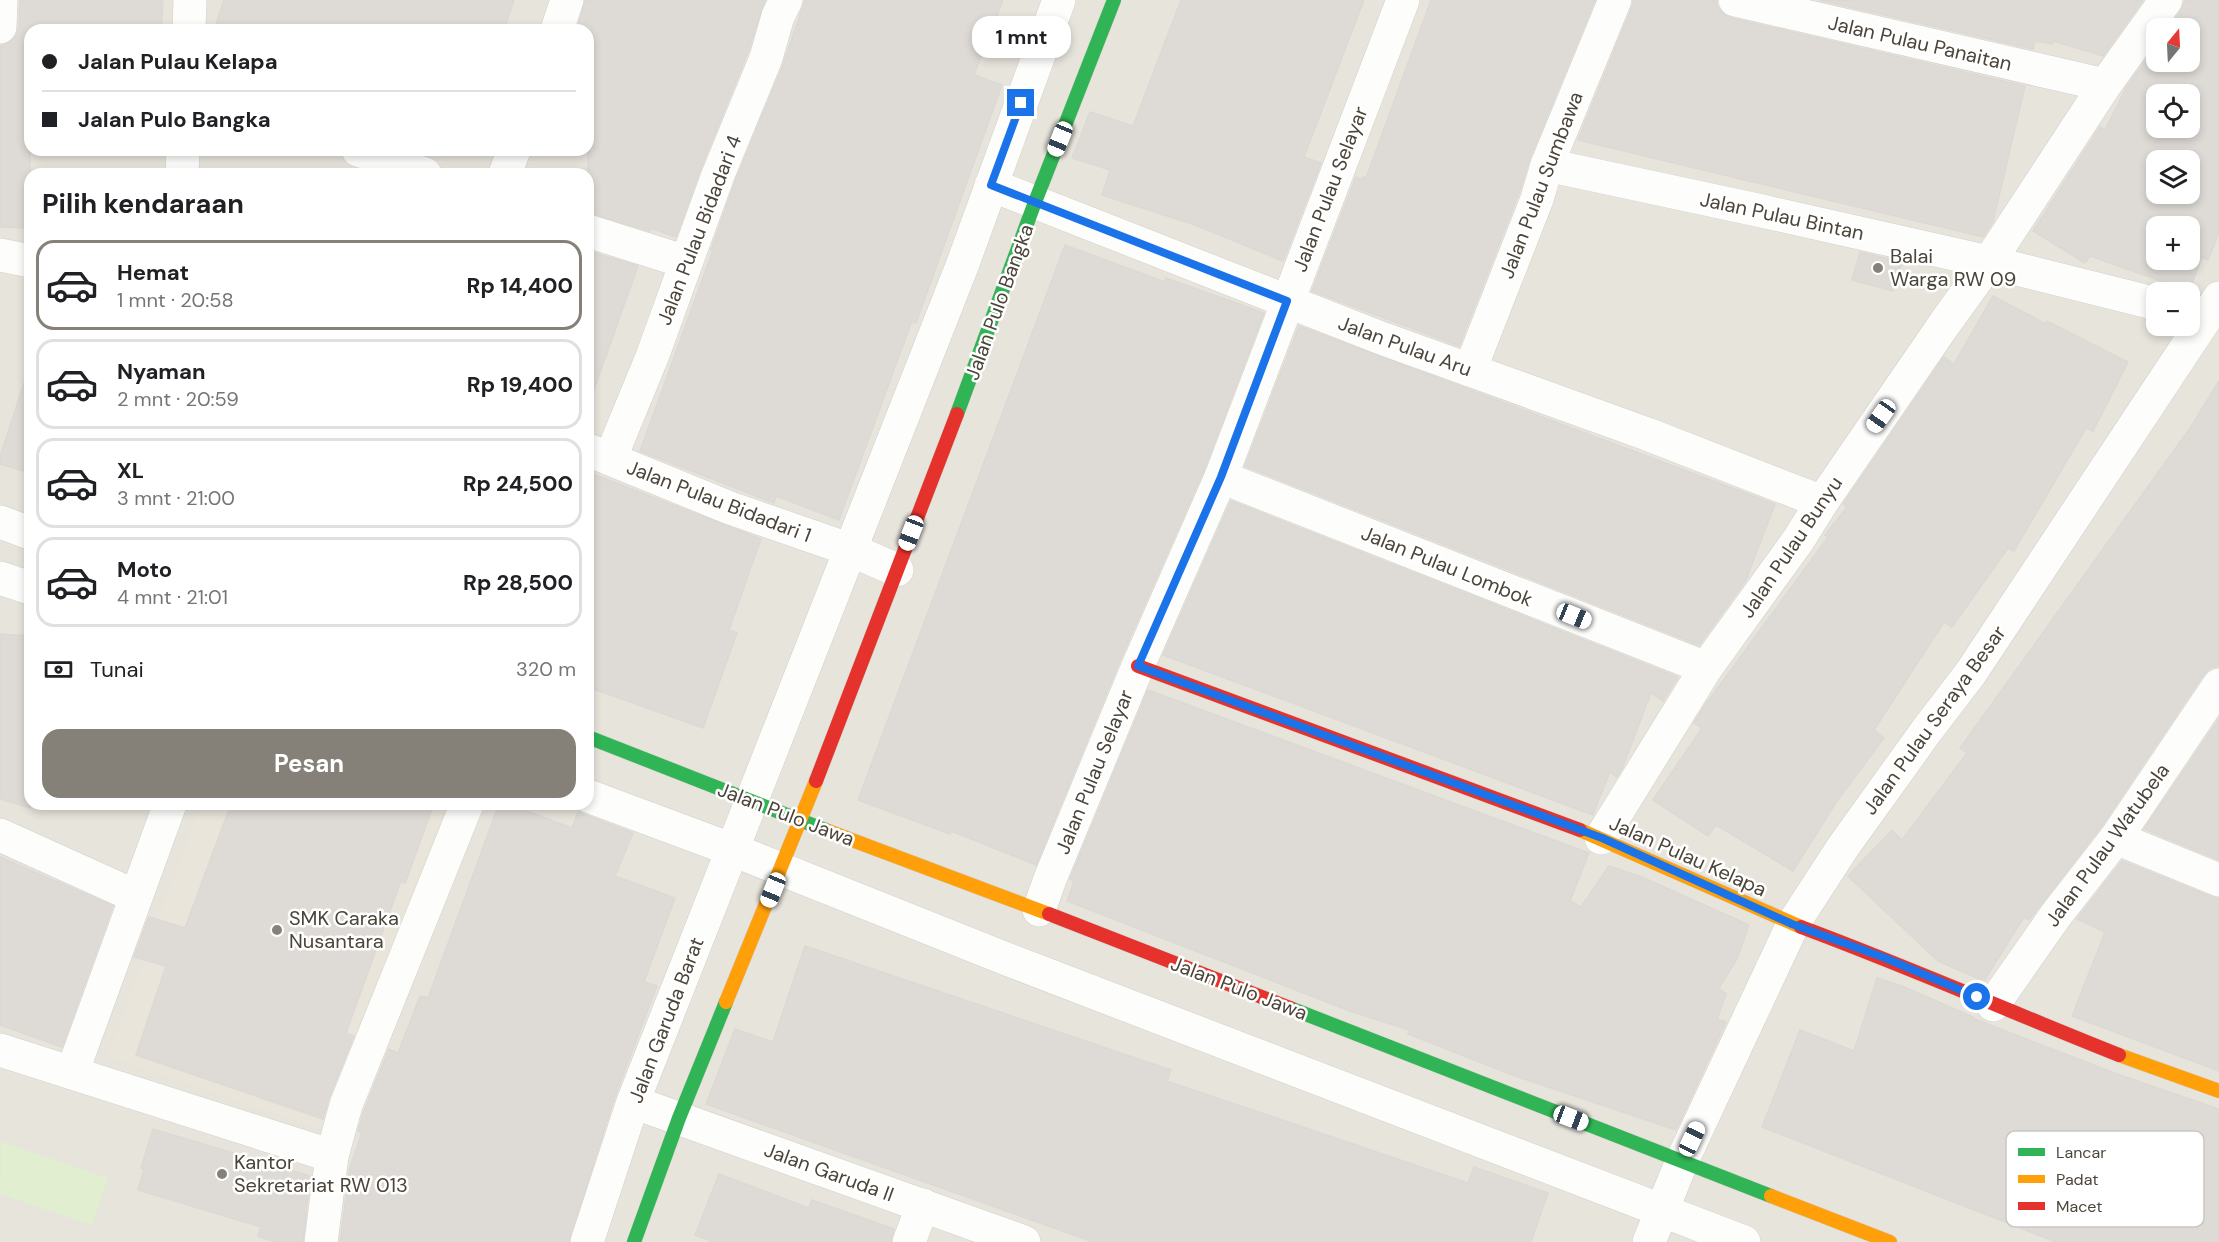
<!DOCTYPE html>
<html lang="id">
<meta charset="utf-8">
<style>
:root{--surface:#fff;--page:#f6f6f6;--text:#202124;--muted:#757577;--line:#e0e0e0;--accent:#868178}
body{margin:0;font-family:"DM Sans",sans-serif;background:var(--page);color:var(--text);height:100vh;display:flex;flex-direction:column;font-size:22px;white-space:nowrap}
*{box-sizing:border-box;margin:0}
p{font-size:20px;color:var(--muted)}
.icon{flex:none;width:33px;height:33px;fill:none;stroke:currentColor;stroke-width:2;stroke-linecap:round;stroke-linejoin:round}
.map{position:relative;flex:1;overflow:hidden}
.sheet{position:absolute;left:24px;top:168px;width:570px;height:642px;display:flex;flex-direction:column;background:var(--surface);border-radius:18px;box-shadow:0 3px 9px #0003}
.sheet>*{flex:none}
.banner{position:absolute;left:24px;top:24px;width:570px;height:132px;border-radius:18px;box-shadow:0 3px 9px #0003;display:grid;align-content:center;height:132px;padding:0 18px;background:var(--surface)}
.needle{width:39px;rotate:18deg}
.tools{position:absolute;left:2146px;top:18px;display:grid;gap:12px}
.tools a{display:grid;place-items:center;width:54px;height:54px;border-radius:12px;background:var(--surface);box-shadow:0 3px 9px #0003;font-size:30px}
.end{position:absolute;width:27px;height:27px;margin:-14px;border:8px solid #1a73e8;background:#fff;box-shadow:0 0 0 3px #fff}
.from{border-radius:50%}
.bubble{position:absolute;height:42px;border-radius:18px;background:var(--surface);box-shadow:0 3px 9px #0003;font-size:20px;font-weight:700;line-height:42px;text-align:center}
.car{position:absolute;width:18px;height:36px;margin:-18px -9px;border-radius:8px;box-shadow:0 0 4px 2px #0007;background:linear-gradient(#fff 24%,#345 0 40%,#fff 0 76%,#345 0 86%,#fff 0)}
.banner b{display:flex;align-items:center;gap:21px;height:57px;font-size:22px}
.banner b+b{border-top:2px solid var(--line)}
.banner i{width:15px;height:15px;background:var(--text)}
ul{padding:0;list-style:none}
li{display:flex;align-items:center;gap:18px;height:90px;margin:0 12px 9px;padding:0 6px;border:3px solid var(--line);border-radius:18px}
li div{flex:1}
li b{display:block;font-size:22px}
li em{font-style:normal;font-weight:700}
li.current{border-color:var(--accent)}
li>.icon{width:54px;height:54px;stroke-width:1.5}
h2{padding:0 18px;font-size:27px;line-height:72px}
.pay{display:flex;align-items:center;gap:15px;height:66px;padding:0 18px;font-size:22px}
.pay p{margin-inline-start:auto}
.action{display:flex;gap:12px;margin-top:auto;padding:12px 18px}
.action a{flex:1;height:69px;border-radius:18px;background:var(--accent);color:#fff;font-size:24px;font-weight:700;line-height:69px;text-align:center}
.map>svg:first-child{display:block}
</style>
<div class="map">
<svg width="2219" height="1242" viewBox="0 0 2219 1242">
<rect width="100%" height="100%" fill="#f4f2ee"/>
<path fill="#e7e4dc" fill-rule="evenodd" d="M0,0h2219v1242h-2219zM2157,28h33v34h-33zM30,30h558v120h-558zM2157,94h33v34h-33zM2157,160h33v34h-33zM30,174h558v630h-558zM2157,226h33v34h-33zM2157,292h33v34h-33z"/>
<polygon fill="#eae5da" points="201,804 446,804 326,1131 108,1056"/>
<polygon fill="#e1eecf" points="1,1142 108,1178 92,1225 0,1194"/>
<g fill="#dedbd6" stroke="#dcd9d4" stroke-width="1.5" fill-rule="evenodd">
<polygon points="20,0 163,0 161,30 30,30 30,228 0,227 0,46 9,43 16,36 19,28"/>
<polygon points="224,0 514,0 504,30 214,30"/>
<polygon points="585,0 765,0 748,52 701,168 676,237 651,228 650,231 588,213 588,30 577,30"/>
<polygon points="805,0 1003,0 974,75 1002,85 916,323 912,321 839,520 776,496 774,503 640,451 713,250 711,250 735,182 783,65"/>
<polygon points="1181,0 1364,0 1304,157 1321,163 1283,261 1195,225 1102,195 1110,170 1072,158 1090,112 1133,126"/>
<polygon points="1431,0 1595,0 1530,158 1519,193 1459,346 1312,291 1356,177 1362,180 1363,177 1366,178"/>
<polygon points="1633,0 1717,0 1717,6 1722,13 1731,18 2025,86 1993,222 1983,237 1578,140 1632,7"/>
<polygon points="1819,0 2143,0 2103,56 2053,41 2052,44 2035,41 2033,49"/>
<path d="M2185,0h34v233l-11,27 -6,-3 -13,34 -99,-35 -5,7 -52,-32 67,-104 5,3 21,-42 31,-43v17h33v-34h-21l12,-17zM2157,94h33v34h-33zM2157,160h33v34h-33zM2157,226h33v34h-33z"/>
<polygon points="1065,245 1165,282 1166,278 1264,313 1204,470 1121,658 1036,865 951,831 950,834 858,800"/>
<polygon points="588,251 638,266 592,395 588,394"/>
<polygon points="1860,252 1902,262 1893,291 1852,280"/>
<polygon points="1993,296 2046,324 2047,321 2128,362 2093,431 2086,428 2014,551 2008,548 1952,627 1944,622 1874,730 1884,738 1837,801 1793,871 1716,825 1708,836 1653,800 1702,728 1694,723 1703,708 1828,537 1825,535 1847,507 1843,504 1944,357 1954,364"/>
<polygon points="1299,326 1775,504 1746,580 1699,645 1245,466"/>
<polygon points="2219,381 2219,666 2210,668 2203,675 2101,827 2029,920 2024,917 1984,981 1938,961 1848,876 1892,830 1902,840 1967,753 1960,748 2190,428"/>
<polygon points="24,383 30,384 30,473 0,464 0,457"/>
<polygon points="588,472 761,539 729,630 737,633 703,728 588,687"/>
<polygon points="1231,501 1678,677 1663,701 1651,693 1622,769 1617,777 1610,772 1593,815 1163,655"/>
<polygon points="0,634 30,636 30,808 0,799"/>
<polygon points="1148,690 1589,853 1570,901 1581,907 1609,866 1644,878 1749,925 1737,959 1719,988 1726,994 1717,1019 1726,1022 1676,1130 1515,1076 1408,1034 1409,1030 1350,1011 1067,901 1074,881 1070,879"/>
<polygon points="2219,719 2219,860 2144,829"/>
<polygon points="231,804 434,804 405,883 401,881 346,1033 354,1036 329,1098 323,1119 136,1055 166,966 134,957 149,917 185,928"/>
<polygon points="499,804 508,804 572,828 578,812 633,833 615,876 675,898 644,982 657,986 615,1096 569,1242 340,1242 350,1167 362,1133 358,1131 364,1111 389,1049 398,1053 420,996 428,998"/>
<polygon points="0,857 113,906 62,1047 0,1025"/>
<polygon points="2122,861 2212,897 2219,898 2219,1071 2072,1016 2105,932 2077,919"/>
<polygon points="805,946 1171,1070 1167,1081 1468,1183 1474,1167 1548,1193 1531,1242 1093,1242 706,1104 735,1029 773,1042"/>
<polygon points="1877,978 1902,986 1973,1017 1972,1018 2021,1037 2117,1074 2219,1109 2219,1242 2056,1242 1762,1127 1800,1030 1854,1051"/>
<polygon points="153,1129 310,1176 303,1242 275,1242 258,1236 261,1227 138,1190 144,1169 141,1168"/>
<polygon points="719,1174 809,1208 812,1200 894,1229 891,1242 713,1242 695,1235"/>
</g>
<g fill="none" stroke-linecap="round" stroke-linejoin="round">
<defs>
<g id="street">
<polyline points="1735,0 2105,85"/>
<polyline points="0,27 1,0"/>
<polyline points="189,30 190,0"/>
<polyline points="557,30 567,0"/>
<polyline points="358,150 425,174"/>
<polyline points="1547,165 1762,211 1989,262 2105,85 2166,0"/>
<polyline points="182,174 183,150"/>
<polyline points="505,174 514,150"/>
<polyline points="991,185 1381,338 1647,434 1822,502"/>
<polyline points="588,231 686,262"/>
<polyline points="0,255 30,261"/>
<polyline points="1470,370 1537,199 1547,165 1615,0"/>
<polyline points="588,450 730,508 851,550 897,570"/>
<polyline points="610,459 652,357 718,175 766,58 778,16 786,0"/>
<polyline points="1221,477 1706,668"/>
<polyline points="0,522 30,533"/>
<polyline points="0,578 30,588"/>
<polyline points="588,796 733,850 1009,960 1744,1242"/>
<polyline points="0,835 135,896"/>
<polyline points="1601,838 1706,668 1799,539 1822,502 1945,323 1989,262 2157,304"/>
<polyline points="2116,838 2219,880"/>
<polyline points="1039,910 1050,879 1138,666 1221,477 1403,0"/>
<polyline points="1993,1005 2056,915 2116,838 2219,685"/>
<polyline points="0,1050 332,1156"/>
<polyline points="72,1073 170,804"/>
<polyline points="633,1102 1024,1242"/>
<polyline points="321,1242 332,1156 346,1105 467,804"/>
<polyline points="587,1242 633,1102 962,266 1059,0"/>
<polyline points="909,1242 923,1205"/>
<polyline points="1649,1242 1682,1161 1793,924 1843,847 1927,730 1970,674 2219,298"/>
</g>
<g id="fast">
<polyline points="957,414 1035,202 1114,0"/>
<polyline points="588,737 828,831"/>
<polyline points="1290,1008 1771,1196"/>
<polyline points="634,1242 679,1118 726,1002"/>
</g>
<g id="slow">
<polyline points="1580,830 1801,927"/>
<polyline points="828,831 1049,914"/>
<polyline points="726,1002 816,781"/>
<polyline points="2119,1055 2219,1091"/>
<polyline points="1771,1196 1890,1242"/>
</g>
<g id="jam">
<polyline points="1138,666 1580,830"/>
<polyline points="816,781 957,414"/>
<polyline points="1049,914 1290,1008"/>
<path d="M1801,927c108,40 212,86 318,128"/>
</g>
</defs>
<use href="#street" stroke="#d2d0cb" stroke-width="34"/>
<use href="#fast" stroke="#d3cfc5" stroke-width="15"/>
<use href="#slow" stroke="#d3cfc5" stroke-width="15"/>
<use href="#jam" stroke="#d3cfc5" stroke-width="15"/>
<use href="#street" stroke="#fdfdfc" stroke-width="33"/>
<use href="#fast" stroke="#30b455" stroke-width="14"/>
<use href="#slow" stroke="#ff9f0a" stroke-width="14"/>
<use href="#jam" stroke="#e5322d" stroke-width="14"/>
</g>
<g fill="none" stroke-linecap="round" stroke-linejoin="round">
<polyline stroke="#1a73e8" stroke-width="8" points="1021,103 991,185 1287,301 1221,477 1138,666 1602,838 1792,924 1885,958 1977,997"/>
</g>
<g fill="#868178" stroke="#fff" stroke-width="2">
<circle cx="1878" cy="268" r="6"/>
<circle cx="277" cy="930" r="6"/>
<circle cx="222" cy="1174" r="6"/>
</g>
<g text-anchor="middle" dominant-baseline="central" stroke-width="5" stroke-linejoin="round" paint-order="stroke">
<g font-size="20" fill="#4b4439" stroke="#fff">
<text transform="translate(1920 43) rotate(13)">Jalan Pulau Panaitan</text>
<text transform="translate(1541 185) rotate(-69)">Jalan Pulau Sumbawa</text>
<text transform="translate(1330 189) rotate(-69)">Jalan Pulau Selayar</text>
<text transform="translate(1782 216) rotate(12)">Jalan Pulau Bintan</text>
<text transform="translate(699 230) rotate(-69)">Jalan Pulau Bidadari 4</text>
<text transform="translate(999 302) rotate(-70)">Jalan Pulo Bangka</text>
<text transform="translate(1405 346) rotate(20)">Jalan Pulau Aru</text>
<text transform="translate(719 501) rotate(21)">Jalan Pulau Bidadari 1</text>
<text transform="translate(1791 547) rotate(-56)">Jalan Pulau Bunyu</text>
<text transform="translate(1447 566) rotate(22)">Jalan Pulau Lombok</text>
<text transform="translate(1934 720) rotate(-54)">Jalan Pulau Seraya Besar</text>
<text transform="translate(1094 772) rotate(-68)">Jalan Pulau Selayar</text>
<text transform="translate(786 814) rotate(21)">Jalan Pulo Jawa</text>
<text transform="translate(2107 845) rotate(-54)">Jalan Pulau Watubela</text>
<text transform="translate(1688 856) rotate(24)">Jalan Pulau Kelapa</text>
<text transform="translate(1239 988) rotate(21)">Jalan Pulo Jawa</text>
<text transform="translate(666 1020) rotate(-69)">Jalan Garuda Barat</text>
<text transform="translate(829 1172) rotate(20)">Jalan Garuda II</text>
</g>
<g font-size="20" fill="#4b4439" stroke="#fff" text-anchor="start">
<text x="1890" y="256">Balai<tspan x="1890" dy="23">Warga RW 09</tspan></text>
<text x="289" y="918">SMK Caraka<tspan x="289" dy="23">Nusantara</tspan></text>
<text x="234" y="1162">Kantor<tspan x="234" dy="23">Sekretariat RW 013</tspan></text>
</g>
</g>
<rect x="2006" y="1131" width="198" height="96" rx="9" fill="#fff" stroke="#c9c7c4" stroke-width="1.5"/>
<rect x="2018" y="1148" width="27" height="8" fill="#30b455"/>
<rect x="2018" y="1175" width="27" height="8" fill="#ff9f0a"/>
<rect x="2018" y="1202" width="27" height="8" fill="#e5322d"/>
<g font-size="16" fill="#4b4439">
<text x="2056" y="1158">Lancar</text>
<text x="2056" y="1185">Padat</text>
<text x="2056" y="1212">Macet</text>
</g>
</svg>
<div class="tools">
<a><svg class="needle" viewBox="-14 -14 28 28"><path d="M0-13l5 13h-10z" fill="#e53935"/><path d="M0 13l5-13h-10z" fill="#757577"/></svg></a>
<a><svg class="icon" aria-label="locate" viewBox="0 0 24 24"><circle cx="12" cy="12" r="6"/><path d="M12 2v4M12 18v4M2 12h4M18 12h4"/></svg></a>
<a><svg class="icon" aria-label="layers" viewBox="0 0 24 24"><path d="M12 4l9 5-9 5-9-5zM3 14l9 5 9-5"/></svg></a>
<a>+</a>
<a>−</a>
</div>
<i class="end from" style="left:1977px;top:997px"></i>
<i class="end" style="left:1021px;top:103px"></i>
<div class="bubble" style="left:972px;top:16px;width:99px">1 mnt</div>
<i class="car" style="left:1060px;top:139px;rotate:202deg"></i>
<i class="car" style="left:1881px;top:416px;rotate:215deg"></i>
<i class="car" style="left:911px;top:533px;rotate:201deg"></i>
<i class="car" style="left:1574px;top:616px;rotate:112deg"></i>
<i class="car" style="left:773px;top:890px;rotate:202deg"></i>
<i class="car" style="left:1571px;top:1118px;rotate:111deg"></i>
<i class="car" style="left:1692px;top:1139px;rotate:25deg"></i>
<div class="banner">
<b><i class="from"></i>Jalan Pulau Kelapa</b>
<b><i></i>Jalan Pulo Bangka</b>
</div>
<section class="sheet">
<h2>Pilih kendaraan</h2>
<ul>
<li class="current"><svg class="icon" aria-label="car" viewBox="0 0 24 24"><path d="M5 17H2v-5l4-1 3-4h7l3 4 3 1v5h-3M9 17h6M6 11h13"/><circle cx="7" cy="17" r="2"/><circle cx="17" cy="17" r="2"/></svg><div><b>Hemat</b><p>1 mnt · 20:58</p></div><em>Rp 14,400</em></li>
<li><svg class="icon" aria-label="car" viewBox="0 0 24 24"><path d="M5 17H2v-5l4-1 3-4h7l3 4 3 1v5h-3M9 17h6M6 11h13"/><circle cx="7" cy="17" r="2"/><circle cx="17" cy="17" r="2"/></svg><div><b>Nyaman</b><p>2 mnt · 20:59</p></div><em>Rp 19,400</em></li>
<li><svg class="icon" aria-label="car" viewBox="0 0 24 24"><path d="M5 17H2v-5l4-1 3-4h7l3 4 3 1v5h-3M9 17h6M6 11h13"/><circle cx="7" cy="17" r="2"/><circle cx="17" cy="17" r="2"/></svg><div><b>XL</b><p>3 mnt · 21:00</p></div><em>Rp 24,500</em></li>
<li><svg class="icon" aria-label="car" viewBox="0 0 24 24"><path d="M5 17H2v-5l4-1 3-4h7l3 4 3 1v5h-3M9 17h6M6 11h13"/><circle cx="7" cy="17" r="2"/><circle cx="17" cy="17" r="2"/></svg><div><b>Moto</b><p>4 mnt · 21:01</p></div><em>Rp 28,500</em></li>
</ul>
<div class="pay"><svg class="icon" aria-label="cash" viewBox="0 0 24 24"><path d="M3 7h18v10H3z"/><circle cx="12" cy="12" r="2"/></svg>Tunai<p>320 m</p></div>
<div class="action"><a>Pesan</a></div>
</section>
</div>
